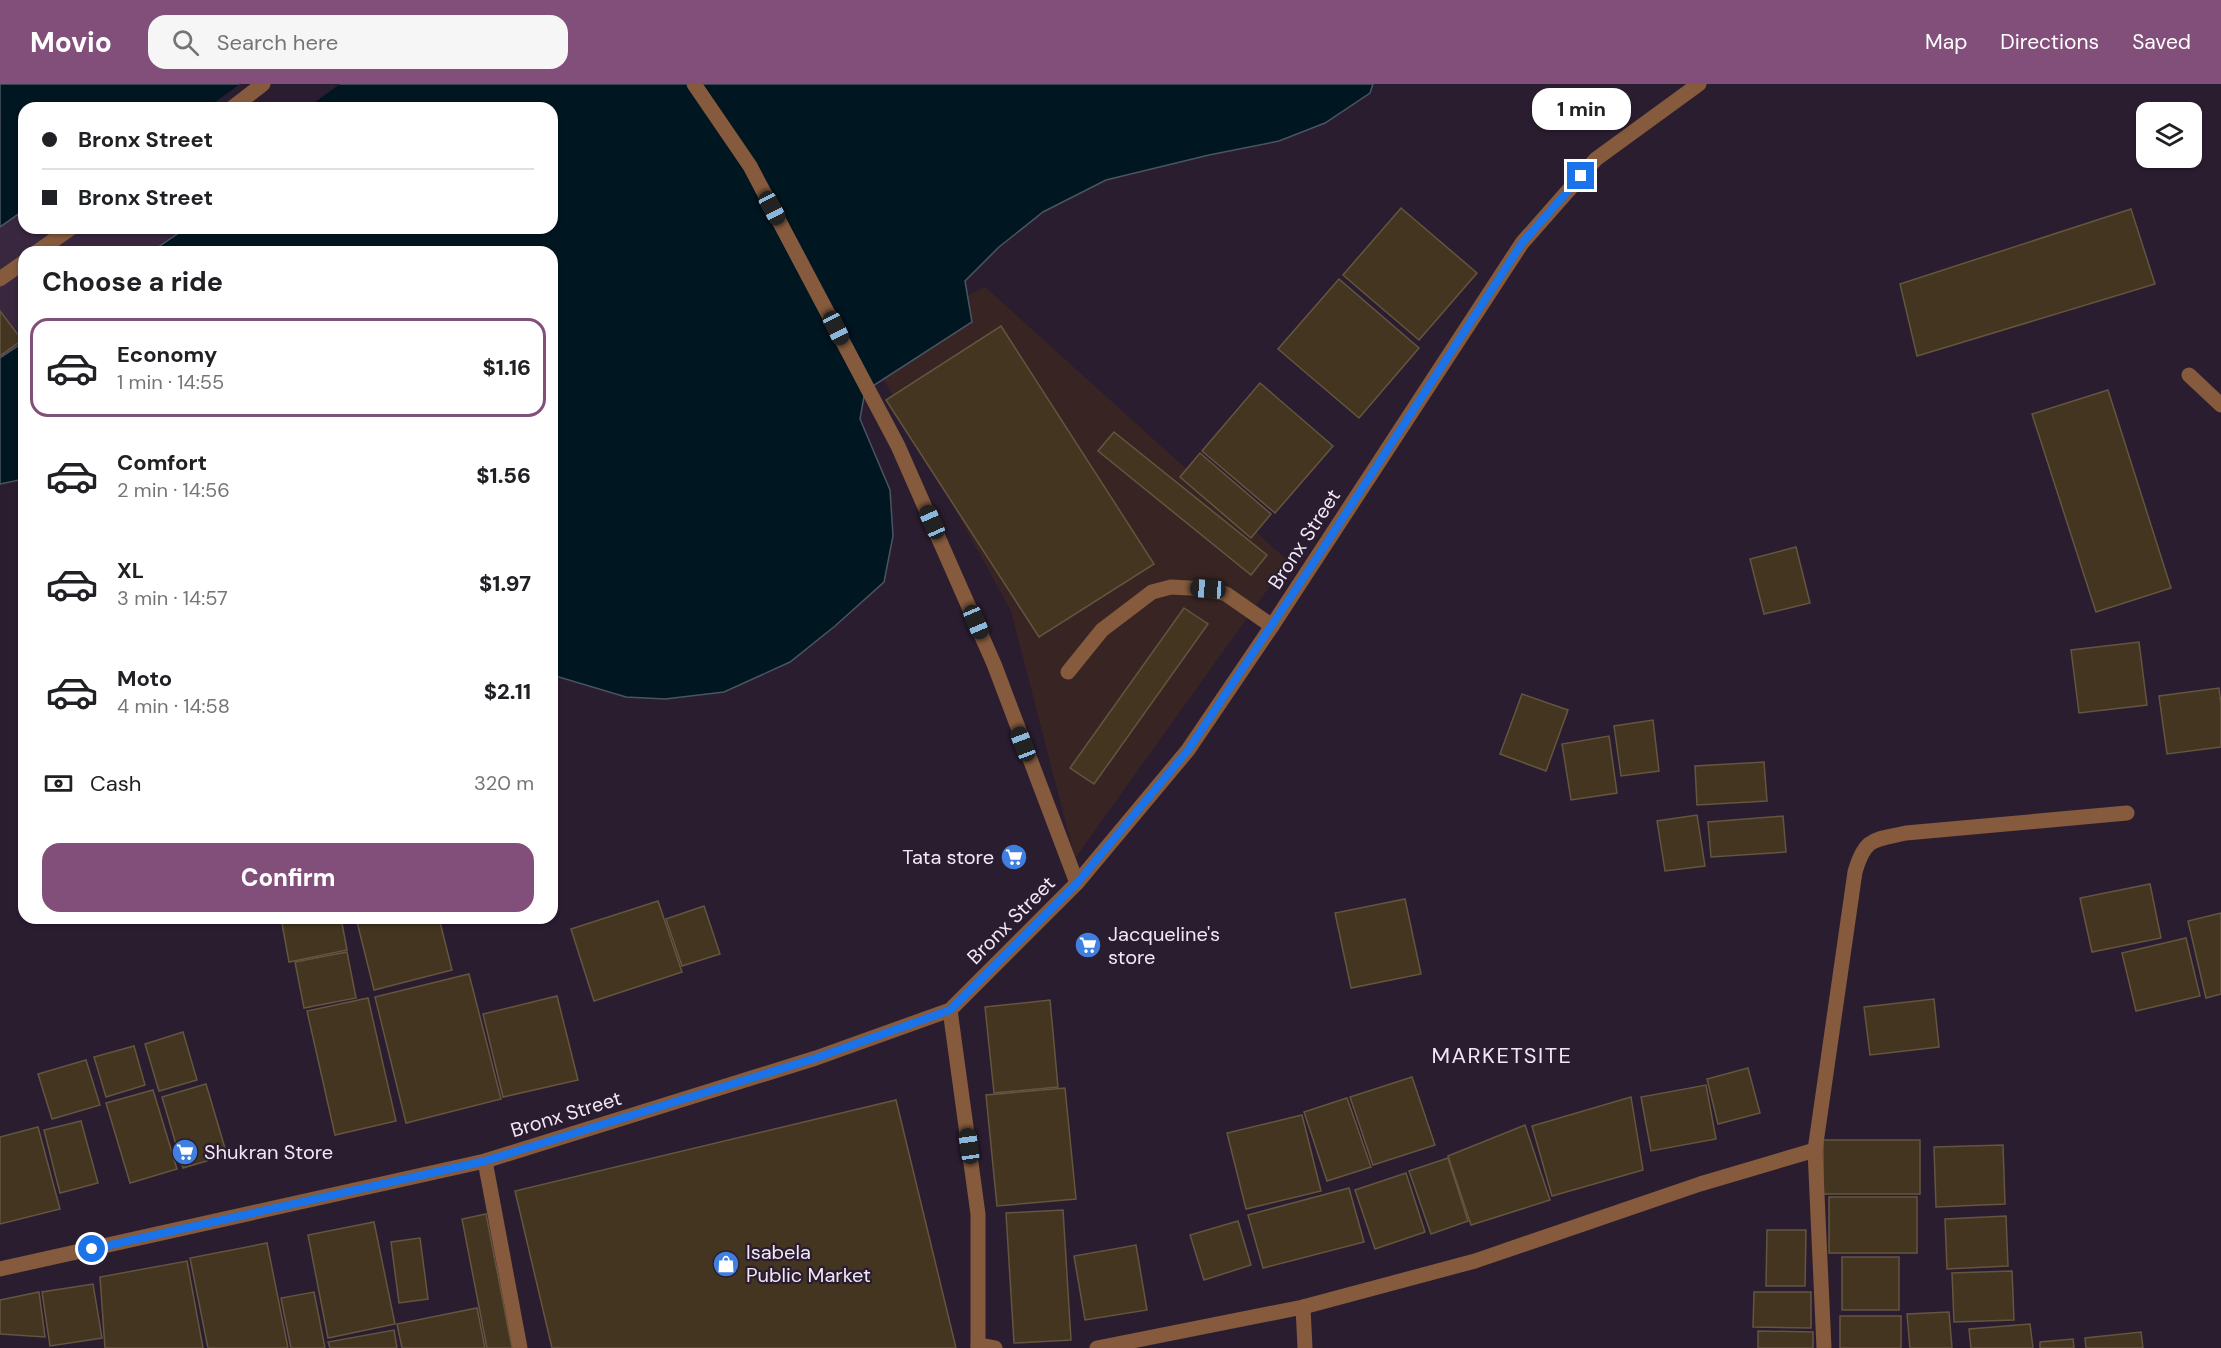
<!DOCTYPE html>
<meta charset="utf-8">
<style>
:root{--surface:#fff;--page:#f6f6f6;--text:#202124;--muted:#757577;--line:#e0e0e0;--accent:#824f7b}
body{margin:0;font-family:"DM Sans",sans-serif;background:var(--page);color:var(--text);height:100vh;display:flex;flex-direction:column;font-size:22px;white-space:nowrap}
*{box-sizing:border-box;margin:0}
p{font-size:20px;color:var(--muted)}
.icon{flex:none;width:33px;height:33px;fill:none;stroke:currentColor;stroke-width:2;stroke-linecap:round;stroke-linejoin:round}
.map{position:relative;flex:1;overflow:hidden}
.sheet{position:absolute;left:18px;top:162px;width:540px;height:678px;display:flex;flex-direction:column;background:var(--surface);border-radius:18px;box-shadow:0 2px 4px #0004}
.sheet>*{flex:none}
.guide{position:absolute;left:18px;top:18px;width:540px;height:132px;border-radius:18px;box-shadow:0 2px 4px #0004;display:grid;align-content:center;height:132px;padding:0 24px;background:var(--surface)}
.controls{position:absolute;left:2136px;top:18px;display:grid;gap:12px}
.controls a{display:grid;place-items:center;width:66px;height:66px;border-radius:12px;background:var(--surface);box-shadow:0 2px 4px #0004;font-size:30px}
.end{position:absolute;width:27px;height:27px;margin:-14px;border:8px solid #1a73e8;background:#fff;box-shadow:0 0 0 3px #fff}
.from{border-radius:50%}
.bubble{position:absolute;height:42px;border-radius:18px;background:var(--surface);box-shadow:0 2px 4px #0004;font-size:20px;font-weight:800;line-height:42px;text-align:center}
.car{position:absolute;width:18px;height:36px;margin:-18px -9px;border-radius:8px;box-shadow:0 0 4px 2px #0007;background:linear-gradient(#222 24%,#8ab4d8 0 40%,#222 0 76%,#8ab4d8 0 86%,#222 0)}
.guide b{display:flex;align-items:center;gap:21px;height:57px;font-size:22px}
.guide b+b{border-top:2px solid var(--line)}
.guide i{width:15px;height:15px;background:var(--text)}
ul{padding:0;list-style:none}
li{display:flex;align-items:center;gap:18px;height:99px;margin:0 12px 9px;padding:0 12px;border:3px solid transparent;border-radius:18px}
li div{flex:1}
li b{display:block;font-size:22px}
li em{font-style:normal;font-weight:800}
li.selected{border-color:var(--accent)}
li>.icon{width:54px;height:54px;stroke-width:1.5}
h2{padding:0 24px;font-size:27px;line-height:72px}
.pay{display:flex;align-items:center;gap:15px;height:66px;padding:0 24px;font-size:22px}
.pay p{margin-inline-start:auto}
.cta{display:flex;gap:12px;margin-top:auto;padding:12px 24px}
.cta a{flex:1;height:69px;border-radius:18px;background:var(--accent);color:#fff;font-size:24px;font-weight:800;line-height:69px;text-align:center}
header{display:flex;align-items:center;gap:36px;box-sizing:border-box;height:84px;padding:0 30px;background:var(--accent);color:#fff}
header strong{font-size:28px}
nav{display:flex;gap:33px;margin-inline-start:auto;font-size:21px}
.search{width:420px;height:54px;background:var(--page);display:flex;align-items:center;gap:15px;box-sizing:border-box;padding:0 21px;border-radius:18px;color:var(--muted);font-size:22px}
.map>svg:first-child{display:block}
</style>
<header>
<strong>Movio</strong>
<div class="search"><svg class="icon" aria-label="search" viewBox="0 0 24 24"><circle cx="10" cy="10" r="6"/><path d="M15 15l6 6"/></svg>Search here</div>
<nav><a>Map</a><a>Directions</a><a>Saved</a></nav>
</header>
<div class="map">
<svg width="2221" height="1264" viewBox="0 0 2221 1264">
<rect width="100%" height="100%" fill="#2b1d30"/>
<polygon fill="#382523" points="985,203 1288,477 1075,774 1011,527 866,263"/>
<polygon fill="#39273f" points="24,126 24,144 177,144 180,147 151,168 24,168 24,258 0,274 0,143"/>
<g fill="#001621" stroke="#495561" stroke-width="1.5">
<polygon points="0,0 1373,0 1370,9 1325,39 1279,57 1209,71 1106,96 1043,128 999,163 965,197 972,238 865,307 860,335 890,406 893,452 884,498 835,542 790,578 724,608 665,615 626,613 552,591 552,168 151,168 180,148 177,144 552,144 552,24 24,24 24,126 0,143"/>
<polygon points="24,258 24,395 0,400 0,274"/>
</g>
<polygon fill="#2b1d30" points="240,0 340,0 307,24 207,24"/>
<g fill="#433520" stroke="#64553f" stroke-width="1.5">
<polygon points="1401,124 1477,189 1419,256 1343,191"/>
<polygon points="2131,125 2155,200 1917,272 1900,200"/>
<polygon points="1339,195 1419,264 1359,334 1278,265"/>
<polygon points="0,227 22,256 0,272"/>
<polygon points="1001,242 1154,480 1039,553 886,316"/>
<polygon points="1260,299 1333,362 1275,429 1202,367"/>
<polygon points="2108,306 2171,504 2096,528 2032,330"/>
<polygon points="1114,348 1267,471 1251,491 1098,367"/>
<polygon points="1200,369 1271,430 1251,454 1180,393"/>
<polygon points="1796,463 1810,519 1764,530 1750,475"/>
<polygon points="1184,524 1208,540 1094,700 1070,684"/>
<polygon points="2139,558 2147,621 2079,629 2071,566"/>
<polygon points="2219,604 2221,621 2221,663 2167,670 2159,612"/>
<polygon points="1522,610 1568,626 1546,687 1500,670"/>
<polygon points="1653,636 1659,687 1621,692 1614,642"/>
<polygon points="1609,652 1617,709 1571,716 1562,660"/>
<polygon points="1764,678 1767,717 1697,721 1695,682"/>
<polygon points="1697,731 1705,782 1665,787 1657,737"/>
<polygon points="1783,732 1786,768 1711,773 1708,738"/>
<polygon points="2150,800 2161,854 2092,868 2080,814"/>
<polygon points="1405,815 1421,890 1351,904 1335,829"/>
<polygon points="658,817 682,888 594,917 571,845"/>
<polygon points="704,822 720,870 682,882 666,835"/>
<polygon points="2221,829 2221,910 2206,914 2188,837"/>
<polygon points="281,834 341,834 347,866 289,878"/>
<polygon points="356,834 439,834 452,886 374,906"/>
<polygon points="2186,854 2200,912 2136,927 2122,869"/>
<polygon points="347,868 356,914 304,924 295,878"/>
<polygon points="469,890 501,1015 406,1039 375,913"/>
<polygon points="557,912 578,996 503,1013 483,930"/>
<polygon points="368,914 396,1037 335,1051 307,927"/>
<polygon points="1934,915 1939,963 1870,971 1864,923"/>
<polygon points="1050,916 1058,1003 994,1009 985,923"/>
<polygon points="183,948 197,996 159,1007 145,960"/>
<polygon points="134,962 145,1001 106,1013 94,973"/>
<polygon points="86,976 100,1021 52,1035 38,990"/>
<polygon points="1748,984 1760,1029 1718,1040 1707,995"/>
<polygon points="1412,993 1435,1061 1373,1081 1350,1013"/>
<polygon points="206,1000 227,1071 183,1084 162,1013"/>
<polygon points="1706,1001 1716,1055 1651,1067 1641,1013"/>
<polygon points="1065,1004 1076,1115 997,1122 986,1011"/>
<polygon points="153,1006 177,1085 130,1099 106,1019"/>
<polygon points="1631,1013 1643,1086 1552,1112 1532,1042"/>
<polygon points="1347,1014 1371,1083 1327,1097 1304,1028"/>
<polygon points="896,1016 956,1264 552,1264 515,1107"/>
<polygon points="1302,1031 1321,1107 1246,1125 1227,1049"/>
<polygon points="81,1037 98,1099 60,1109 44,1046"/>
<polygon points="1525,1041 1550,1116 1471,1141 1448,1072"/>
<polygon points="38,1043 60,1125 0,1140 0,1053"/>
<rect x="1823" y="1056" width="97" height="54"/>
<polygon points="2003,1061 2005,1120 1936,1123 1934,1063"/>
<polygon points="1448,1074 1468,1137 1431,1150 1409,1087"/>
<polygon points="1406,1089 1425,1148 1375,1165 1355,1106"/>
<polygon points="1349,1104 1364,1158 1263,1184 1248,1131"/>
<rect x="1829" y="1113" width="88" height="56"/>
<polygon points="1063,1126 1071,1256 1014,1259 1006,1129"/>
<polygon points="486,1130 512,1264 487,1264 462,1135"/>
<polygon points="2006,1132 2008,1182 1947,1185 1945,1135"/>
<polygon points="1238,1137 1251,1181 1204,1196 1190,1151"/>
<polygon points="374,1138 395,1240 328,1254 308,1151"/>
<polygon points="1767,1146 1806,1146 1805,1202 1766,1202"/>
<polygon points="420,1154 428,1215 399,1219 391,1158"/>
<polygon points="267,1159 288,1264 208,1264 190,1174"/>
<polygon points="1136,1161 1147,1226 1085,1236 1074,1172"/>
<rect x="1842" y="1173" width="57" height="53"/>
<polygon points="187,1177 203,1264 105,1264 100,1193"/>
<polygon points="2012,1187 2014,1236 1954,1238 1952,1189"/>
<polygon points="93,1200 102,1254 50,1262 42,1208"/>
<polygon points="39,1208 45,1253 0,1250 0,1216"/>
<polygon points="314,1208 325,1264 291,1264 281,1214"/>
<polygon points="1754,1208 1811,1208 1811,1244 1753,1243"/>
<polygon points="477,1224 485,1264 402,1264 397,1240"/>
<polygon points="1949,1228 1952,1264 1910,1264 1907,1230"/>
<rect x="1840" y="1232" width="61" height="32"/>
<polygon points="2030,1240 2033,1264 1971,1264 1969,1245"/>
<polygon points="394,1246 397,1264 330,1264 328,1258"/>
<polygon points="1758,1247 1813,1248 1813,1264 1758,1264"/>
<polygon points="2141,1248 2143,1264 2086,1264 2085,1254"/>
<polygon points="2073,1255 2074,1264 2040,1264 2040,1258"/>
</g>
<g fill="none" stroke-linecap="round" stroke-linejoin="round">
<g stroke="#855a3d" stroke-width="15">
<polyline points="232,24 263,0"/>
<polyline points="37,168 71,144"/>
<polyline points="0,195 24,178"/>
<polyline points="1068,588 1102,546 1152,508 1171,503 1208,505 1226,510 1272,542"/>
<polyline points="485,1077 520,1264"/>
</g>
<g stroke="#855a3d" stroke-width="15">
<polyline points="694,0 750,82 898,362 994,580 1077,799"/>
<polyline points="2189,291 2221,321"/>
<polyline points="950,926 978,1130 978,1264"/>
<polyline points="1303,1223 1305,1264"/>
<polyline points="978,1261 995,1264"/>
<polyline points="1097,1264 1303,1223 1475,1177 1700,1100 1815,1066"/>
<path d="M1824,1264l-9,-198 40,-278c10,-35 19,-32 51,-39l221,-20"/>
</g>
<polyline stroke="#855a3d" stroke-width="15" points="0,1185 485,1077 816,974 950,926 1077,799 1188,666 1272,542 1522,159 1596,75 1699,0"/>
</g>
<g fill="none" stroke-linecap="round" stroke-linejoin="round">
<polyline stroke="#1a73e8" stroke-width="8" points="92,1165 485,1077 816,974 950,926 1077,799 1188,666 1320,469 1522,159 1581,92"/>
</g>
<defs>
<symbol id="supermarket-disc" viewBox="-11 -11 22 22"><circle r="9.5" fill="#3f7fe0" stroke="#2b1d30"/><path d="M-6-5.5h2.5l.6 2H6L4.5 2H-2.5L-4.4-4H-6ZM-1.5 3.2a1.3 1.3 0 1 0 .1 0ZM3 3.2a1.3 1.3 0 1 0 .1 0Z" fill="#fff"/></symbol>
<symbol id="shop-disc" viewBox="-11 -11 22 22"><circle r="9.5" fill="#3f7fe0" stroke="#2b1d30"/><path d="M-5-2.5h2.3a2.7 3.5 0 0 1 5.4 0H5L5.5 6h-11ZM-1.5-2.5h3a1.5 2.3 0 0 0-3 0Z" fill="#fff"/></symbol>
</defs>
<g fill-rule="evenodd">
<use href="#supermarket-disc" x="999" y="758" width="30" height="30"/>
<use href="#supermarket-disc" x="1073" y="846" width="30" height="30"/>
<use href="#supermarket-disc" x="170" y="1053" width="30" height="30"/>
<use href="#shop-disc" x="711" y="1165" width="30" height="30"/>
</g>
<g text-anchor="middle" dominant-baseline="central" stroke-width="4.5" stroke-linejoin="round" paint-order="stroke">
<g font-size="20" fill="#f2e8f5" stroke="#2b1d30">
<text transform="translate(1304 455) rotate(-57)">Bronx Street</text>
<text transform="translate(1011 836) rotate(-45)">Bronx Street</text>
<text transform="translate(566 1030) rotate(-17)">Bronx Street</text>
</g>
<g font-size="20" fill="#f2e8f5" stroke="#2b1d30" text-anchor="start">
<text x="994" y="773" text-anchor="end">Tata store</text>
<text x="1108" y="850">Jacqueline's<tspan x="1108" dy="23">store</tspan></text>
<text x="204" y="1068">Shukran Store</text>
<text x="746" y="1168">Isabela<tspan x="746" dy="23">Public Market</tspan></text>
</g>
<g font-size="22" letter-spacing="1.5" fill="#f2e8f5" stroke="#2b1d30">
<text x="1502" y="971">MARKETSITE</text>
</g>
</g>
</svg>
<div class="controls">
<a><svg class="icon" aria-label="layers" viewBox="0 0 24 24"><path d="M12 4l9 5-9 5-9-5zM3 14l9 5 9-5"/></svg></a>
</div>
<i class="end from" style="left:92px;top:1165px"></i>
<i class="end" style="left:1581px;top:92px"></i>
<div class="bubble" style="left:1532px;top:4px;width:99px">1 min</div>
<i class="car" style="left:772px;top:124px;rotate:152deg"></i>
<i class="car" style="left:836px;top:244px;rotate:154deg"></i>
<i class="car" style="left:932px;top:438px;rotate:336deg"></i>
<i class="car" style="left:1208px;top:505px;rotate:274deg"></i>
<i class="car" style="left:976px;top:538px;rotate:157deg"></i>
<i class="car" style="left:1023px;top:660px;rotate:339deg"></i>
<i class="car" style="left:969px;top:1062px;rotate:352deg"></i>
<div class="guide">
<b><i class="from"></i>Bronx Street</b>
<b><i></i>Bronx Street</b>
</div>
<section class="sheet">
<h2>Choose a ride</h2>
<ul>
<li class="selected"><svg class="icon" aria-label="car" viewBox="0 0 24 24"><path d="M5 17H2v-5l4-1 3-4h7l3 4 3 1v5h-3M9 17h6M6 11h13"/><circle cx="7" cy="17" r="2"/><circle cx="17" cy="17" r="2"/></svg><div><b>Economy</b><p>1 min · 14:55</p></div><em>$1.16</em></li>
<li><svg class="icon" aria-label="car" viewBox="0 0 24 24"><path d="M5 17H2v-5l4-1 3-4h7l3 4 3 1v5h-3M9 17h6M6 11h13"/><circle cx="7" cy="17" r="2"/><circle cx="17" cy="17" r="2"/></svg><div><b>Comfort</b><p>2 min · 14:56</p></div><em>$1.56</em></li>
<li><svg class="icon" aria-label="car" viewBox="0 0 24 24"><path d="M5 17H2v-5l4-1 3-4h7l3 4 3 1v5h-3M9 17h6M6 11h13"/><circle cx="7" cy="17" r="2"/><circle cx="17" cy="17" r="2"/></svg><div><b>XL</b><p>3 min · 14:57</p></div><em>$1.97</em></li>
<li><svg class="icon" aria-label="car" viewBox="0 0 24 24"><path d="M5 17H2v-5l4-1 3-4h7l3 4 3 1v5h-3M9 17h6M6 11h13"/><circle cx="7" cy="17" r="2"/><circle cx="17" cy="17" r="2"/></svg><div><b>Moto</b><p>4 min · 14:58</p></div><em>$2.11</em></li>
</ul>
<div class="pay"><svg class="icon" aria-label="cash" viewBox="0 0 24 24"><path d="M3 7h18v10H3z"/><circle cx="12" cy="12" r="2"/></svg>Cash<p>320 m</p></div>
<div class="cta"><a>Confirm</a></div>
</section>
</div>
